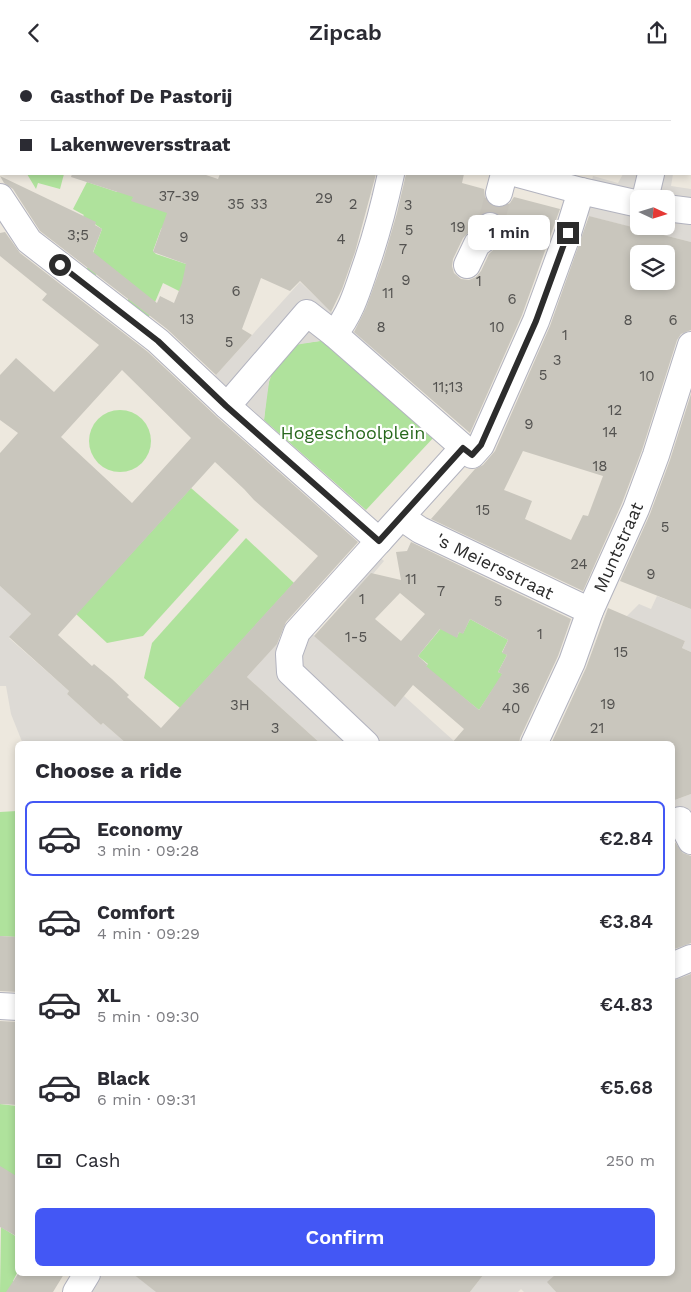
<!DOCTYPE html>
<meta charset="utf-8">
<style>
:root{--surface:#fff;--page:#f7f7f7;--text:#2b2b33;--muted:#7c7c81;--line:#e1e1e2;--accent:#4357f5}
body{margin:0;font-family:"Work Sans",sans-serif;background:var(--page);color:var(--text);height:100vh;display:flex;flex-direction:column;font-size:19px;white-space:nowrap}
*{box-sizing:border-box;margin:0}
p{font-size:16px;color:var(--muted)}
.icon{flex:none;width:28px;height:28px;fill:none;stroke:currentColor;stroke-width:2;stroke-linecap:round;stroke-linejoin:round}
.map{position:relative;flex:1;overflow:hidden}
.details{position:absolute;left:15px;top:676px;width:660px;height:535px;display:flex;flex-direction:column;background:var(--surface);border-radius:8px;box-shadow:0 2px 8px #0003}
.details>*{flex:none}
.top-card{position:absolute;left:0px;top:0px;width:691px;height:110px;box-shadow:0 2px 8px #0003;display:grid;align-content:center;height:110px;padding:0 20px;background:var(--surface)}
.needle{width:32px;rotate:94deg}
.controls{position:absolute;left:630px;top:125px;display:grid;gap:10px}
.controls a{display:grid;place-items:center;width:45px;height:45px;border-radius:8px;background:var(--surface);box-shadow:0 2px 8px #0003;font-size:25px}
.end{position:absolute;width:22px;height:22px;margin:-11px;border:6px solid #2c2c2c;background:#fff;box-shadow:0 0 0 2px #fff}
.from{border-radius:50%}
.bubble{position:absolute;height:35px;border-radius:8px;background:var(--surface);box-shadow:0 2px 8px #0003;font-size:16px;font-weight:600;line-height:35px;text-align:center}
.top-card b{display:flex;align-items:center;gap:18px;height:48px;font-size:19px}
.top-card b+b{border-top:1px solid var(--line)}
.top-card i{width:12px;height:12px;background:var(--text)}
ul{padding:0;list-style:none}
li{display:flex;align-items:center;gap:15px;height:75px;margin:0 10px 8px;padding:0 10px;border:2px solid transparent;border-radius:8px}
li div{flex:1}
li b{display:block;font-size:19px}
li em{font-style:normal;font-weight:600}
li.current{border-color:var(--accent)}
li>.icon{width:45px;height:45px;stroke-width:1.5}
h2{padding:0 20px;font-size:22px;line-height:60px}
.pay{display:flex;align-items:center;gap:12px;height:55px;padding:0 20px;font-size:19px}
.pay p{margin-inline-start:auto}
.button{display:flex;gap:10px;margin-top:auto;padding:10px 20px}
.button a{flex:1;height:58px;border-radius:8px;background:var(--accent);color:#fff;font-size:20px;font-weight:600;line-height:58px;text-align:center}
header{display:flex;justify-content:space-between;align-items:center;height:65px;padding:0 20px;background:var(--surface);font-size:22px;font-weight:600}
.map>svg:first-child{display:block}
</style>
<header><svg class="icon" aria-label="back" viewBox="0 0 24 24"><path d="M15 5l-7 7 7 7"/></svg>Zipcab<svg class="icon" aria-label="share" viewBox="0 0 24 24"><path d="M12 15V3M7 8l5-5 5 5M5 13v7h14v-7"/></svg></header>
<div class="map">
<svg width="691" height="1227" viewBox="0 0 691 1227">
<rect width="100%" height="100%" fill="#ede8de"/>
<g fill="#afe29c">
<polygon points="27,109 64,109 60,124 38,118 36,124"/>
<polygon points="87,117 117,127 119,123 179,145 161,164 153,186 156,189 186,199 185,229 163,218 148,254 127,236 137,223 104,197 95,211 87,204 102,164 83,151 84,150 73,144"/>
<path d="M326,275l108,97 -68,73 -102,-90c3,-26 3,-63 31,-75 9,-3 21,-3 31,-5z"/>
<circle cx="120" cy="376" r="31"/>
<polygon points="191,423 239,465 143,571 107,578 76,549"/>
<polygon points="246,473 294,518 180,643 144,613 152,578"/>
<polygon points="470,554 508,575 502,587 507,590 498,607 503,609 479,645 425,602 428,599 418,591 447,556 457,572 459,567 463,568"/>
<polygon points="17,746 17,872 0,871 0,747"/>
<polygon points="0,1039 17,1041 17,1112 0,1106"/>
<polygon points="1,1162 17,1172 17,1208 13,1216 19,1227 0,1227"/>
</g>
<g fill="#dddad5" fill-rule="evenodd">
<polygon points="378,109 404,109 365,247 361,245 352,265 458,360 454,363 326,275 295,280 278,292 269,317 264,355 215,311 300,217 333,248 342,244 374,131 371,130"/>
<path d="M623,109h50l-2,12 20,3v53l-107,-27 9,-39 25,7zM639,134h27v27h-27z"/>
<polygon points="366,480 384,496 349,537 343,531 311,568 395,641 404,631 454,676 451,679 321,679 247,612"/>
<polygon points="0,521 31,549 9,573 69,626 67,629 101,660 103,658 127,679 23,679 11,649 6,621 0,621"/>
<polygon points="657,531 691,544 691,587 682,583 685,576 624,554 639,539 651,544"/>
<polygon points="691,729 691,791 685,778 679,775 673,777 672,736"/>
<polygon points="97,1209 133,1209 157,1227 86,1227"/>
<polygon points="484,1209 556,1209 548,1217 556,1227 524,1227 521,1224 518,1227 470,1227"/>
</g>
<g fill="#c9c6bd" fill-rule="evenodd">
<polygon points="72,109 203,109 218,114 220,109 376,109 355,187 342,224 331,247 300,216 290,226 261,213 242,264 252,270 216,310 167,264 40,166 13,124 4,118 0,111 96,157 95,160 102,164 93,187 157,238 160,231 174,238 182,218 186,199 153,187 167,148 131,136 133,132 71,112"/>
<path d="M406,109h58l-2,9 22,6 1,8 4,7 6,3h8l7,-4 4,-6 46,12 -38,106 -52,118 -116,-101 12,-24 17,-47 14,-48zM489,146l7,1 6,5 3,8 -1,7 -5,12 -10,10 -8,17 -5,6 -7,3 -8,-1 -7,-6 -2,-7 1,-7 10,-21 10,-10 3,-8 5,-6z"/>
<path d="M589,151l102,26v88l-10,4 -4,6 -35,110 -20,53 -39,88 -152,-72 44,-50 8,-4 12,-14 55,-125zM639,189h27v27h-27zM523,386l80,25 -15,40 -5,-1 -12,25 -46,-21 7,-18 -28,-11z"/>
<path d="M5,167l15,21 128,99 69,65 141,125 -72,80 -9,22 -30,33 74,67h-194l-24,-21 -2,2 -34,-31 2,-3 -60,-54 22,-23 -31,-28v-133l18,-20 -18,-13v-45l16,-17 38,34 45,-47 -57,-45 5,-6 -47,-38v-23zM122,305l69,68 -59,65 -71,-66zM215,397l29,27 10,11 64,56 -157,172 -34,-31 2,-2 -17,-16 -18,-15 -2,2 -34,-31z"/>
<polygon points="691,329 691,544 620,516 650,449 670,395"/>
<path d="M411,477l160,77 -13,37 -38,82 -1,6h-68l13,-15 -51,-44 -18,22 -81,-71 57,-63 30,7 -5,-28 11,-1zM400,528l25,21 -24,27 -26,-22zM470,554l38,21 -6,13 5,2 -9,17 4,2 -23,36 -53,-44 2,-1 -10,-9 22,-27 17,9 2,-6 4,2z"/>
<polygon points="608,543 685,576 682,583 691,587 691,729 672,736 672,679 551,679 586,603"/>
<polygon points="672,773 683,788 691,791 691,878 672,885"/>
<polygon points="0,871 18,872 18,927 0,926"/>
<polygon points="691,909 691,1227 556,1227 547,1217 556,1209 672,1209 672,916"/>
<polygon points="0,956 18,957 18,1040 0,1039"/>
<polygon points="0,1101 18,1112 18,1172 0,1162"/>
<polygon points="18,1209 64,1209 53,1227 6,1227"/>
<polygon points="133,1209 484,1209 470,1227 156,1227"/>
</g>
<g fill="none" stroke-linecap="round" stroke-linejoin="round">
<polyline stroke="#c6c2ba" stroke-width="26" stroke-dasharray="26 13" stroke-linecap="butt" points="490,161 499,128"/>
<defs>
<g id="minor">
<polyline points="252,1 253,0"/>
<polyline points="443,1 444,0"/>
<polyline points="690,3 691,1"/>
<polyline points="0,16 1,16"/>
<polyline points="518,109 581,126 639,139"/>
<polyline points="499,128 504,109"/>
<polyline points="0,132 29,176 158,276 227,341 379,476 463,383"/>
<polyline points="645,134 651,109"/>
<polyline points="666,143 691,146"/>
<polyline points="467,200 477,179 485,173 490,161"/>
<path d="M334,269c16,-19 23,-42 31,-66 11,-31 19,-62 26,-94"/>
<polyline points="227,341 307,248 334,269 472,390 481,380 536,256 568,168 581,126"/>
<polyline points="401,452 420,465 590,546"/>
<polyline points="366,679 290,607 289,589 297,567 379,476"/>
<polyline points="534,679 572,597 590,546 636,444 656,390 691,280"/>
<polyline points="680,755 691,776"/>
<polyline points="672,901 691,893"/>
<polyline points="0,941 18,942"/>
<polyline points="76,1227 87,1209"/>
</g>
</defs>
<use href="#minor" stroke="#b2b3bf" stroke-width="28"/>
<use href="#minor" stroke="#fff" stroke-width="26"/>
</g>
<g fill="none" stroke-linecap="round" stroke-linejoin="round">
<polyline stroke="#2c2c2c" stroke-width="6" points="60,200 158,276 226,341 379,476 463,383 472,390 481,380 536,256 568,168"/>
</g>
<g text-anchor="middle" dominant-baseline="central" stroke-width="4.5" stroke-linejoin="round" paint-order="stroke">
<g font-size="15" fill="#535250">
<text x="179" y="131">37-39</text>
<text x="324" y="133">29</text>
<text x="236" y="139">35</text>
<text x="259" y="139">33</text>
<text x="353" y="139">2</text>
<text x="408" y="140">3</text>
<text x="458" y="162">19</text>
<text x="409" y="165">5</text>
<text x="78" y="170">3;5</text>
<text x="184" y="172">9</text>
<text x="341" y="174">4</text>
<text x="403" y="184">7</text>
<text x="406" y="215">9</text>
<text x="479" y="216">1</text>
<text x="236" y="226">6</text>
<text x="388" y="228">11</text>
<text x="512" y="234">6</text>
<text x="187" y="254">13</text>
<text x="628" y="255">8</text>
<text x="673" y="255">6</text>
<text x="381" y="262">8</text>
<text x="497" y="262">10</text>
<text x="565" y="270">1</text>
<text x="229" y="277">5</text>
<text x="557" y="295">3</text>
<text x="543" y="310">5</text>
<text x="647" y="311">10</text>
<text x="448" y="322">11;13</text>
<text x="615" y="345">12</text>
<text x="529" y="359">9</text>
<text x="610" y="367">14</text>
<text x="600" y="401">18</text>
<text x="483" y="445">15</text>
<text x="665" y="462">5</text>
<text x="579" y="499">24</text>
<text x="651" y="509">9</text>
<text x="411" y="514">11</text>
<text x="441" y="526">7</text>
<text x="362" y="534">1</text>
<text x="498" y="536">5</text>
<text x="540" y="569">1</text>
<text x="356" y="572">1-5</text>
<text x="621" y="587">15</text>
<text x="521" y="623">36</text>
<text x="608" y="639">19</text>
<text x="240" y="640">3H</text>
<text x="511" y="643">40</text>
<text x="275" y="663">3</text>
<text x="597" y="663">21</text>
</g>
<g font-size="18" fill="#27681c" stroke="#fff">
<text x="353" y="367">Hogeschoolplein</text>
</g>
<g font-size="18" fill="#2c2c2c" stroke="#fff">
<text transform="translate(618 482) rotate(-66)">Muntstraat</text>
<text transform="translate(495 501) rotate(26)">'s Meiersstraat</text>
</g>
</g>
</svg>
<div class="controls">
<a><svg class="needle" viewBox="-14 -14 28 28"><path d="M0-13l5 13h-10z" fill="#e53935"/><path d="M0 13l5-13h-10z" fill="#7c7c81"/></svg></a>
<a><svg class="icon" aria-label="layers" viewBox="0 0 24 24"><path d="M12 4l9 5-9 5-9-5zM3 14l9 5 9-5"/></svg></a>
</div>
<i class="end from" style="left:60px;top:200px"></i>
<i class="end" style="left:568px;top:168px"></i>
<div class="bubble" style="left:468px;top:150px;width:82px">1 min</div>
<div class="top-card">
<b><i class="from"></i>Gasthof De Pastorij</b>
<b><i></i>Lakenweversstraat</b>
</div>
<section class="details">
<h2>Choose a ride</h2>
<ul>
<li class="current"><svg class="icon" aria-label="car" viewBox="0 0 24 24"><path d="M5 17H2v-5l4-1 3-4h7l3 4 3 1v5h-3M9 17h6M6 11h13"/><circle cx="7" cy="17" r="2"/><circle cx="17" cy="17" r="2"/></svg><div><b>Economy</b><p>3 min · 09:28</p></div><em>€2.84</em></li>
<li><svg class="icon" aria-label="car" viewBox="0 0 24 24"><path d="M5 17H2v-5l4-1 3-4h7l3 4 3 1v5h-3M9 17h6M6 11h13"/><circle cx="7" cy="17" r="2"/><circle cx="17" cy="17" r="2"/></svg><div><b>Comfort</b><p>4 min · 09:29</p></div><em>€3.84</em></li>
<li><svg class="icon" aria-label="car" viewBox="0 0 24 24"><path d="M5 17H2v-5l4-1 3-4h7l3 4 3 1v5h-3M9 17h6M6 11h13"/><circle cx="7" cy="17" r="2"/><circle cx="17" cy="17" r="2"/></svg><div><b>XL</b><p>5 min · 09:30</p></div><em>€4.83</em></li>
<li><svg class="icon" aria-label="car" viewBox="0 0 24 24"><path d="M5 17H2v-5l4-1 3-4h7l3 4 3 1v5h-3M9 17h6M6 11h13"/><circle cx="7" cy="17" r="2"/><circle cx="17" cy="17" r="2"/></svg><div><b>Black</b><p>6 min · 09:31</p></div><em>€5.68</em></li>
</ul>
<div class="pay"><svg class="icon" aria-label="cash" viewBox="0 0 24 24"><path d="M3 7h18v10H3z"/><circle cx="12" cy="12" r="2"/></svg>Cash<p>250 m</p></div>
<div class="button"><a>Confirm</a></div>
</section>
</div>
